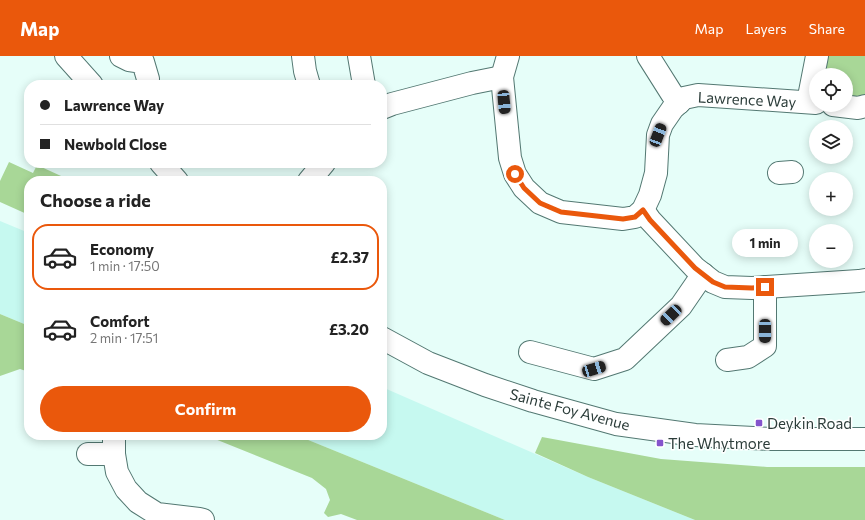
<!DOCTYPE html>
<meta charset="utf-8">
<style>
:root{--surface:#fff;--page:#f6f6f6;--text:#222;--muted:#767676;--line:#e0e0e0;--accent:#ea580c}
body{margin:0;font-family:Commissioner,sans-serif;background:var(--page);color:var(--text);height:100vh;display:flex;flex-direction:column;font-size:15px;white-space:nowrap}
*{box-sizing:border-box;margin:0}
p{font-size:13px;color:var(--muted)}
.icon{flex:none;width:22px;height:22px;fill:none;stroke:currentColor;stroke-width:2;stroke-linecap:round;stroke-linejoin:round}
.map{position:relative;flex:1;overflow:hidden}
.drawer{position:absolute;left:24px;top:120px;width:363px;height:264px;display:flex;flex-direction:column;background:var(--surface);border-radius:16px;box-shadow:0 2px 10px #0003}
.drawer>*{flex:none}
.banner{position:absolute;left:24px;top:24px;width:363px;height:88px;border-radius:16px;box-shadow:0 2px 10px #0003;display:grid;align-content:center;height:88px;padding:0 16px;background:var(--surface)}
.buttons{position:absolute;left:809px;top:12px;display:grid;gap:8px}
.buttons a{display:grid;place-items:center;width:44px;height:44px;border-radius:50%;background:var(--surface);box-shadow:0 2px 10px #0003;font-size:20px}
.end{position:absolute;width:18px;height:18px;margin:-9px;border:5px solid #ea580c;background:#fff;box-shadow:0 0 0 2px #fff}
.from{border-radius:50%}
.bubble{position:absolute;height:28px;border-radius:14px;background:var(--surface);box-shadow:0 2px 10px #0003;font-size:13px;font-weight:700;line-height:28px;text-align:center}
.car{position:absolute;width:12px;height:24px;margin:-12px -6px;border-radius:5px;box-shadow:0 0 3px 1px #0007;background:linear-gradient(#222 24%,#8ab4d8 0 40%,#222 0 76%,#8ab4d8 0 86%,#222 0)}
.banner b{display:flex;align-items:center;gap:14px;height:38px;font-size:15px}
.banner b+b{border-top:1px solid var(--line)}
.banner i{width:10px;height:10px;background:var(--text)}
ul{padding:0;list-style:none}
li{display:flex;align-items:center;gap:12px;height:66px;margin:0 8px 6px;padding:0 8px;border:2px solid transparent;border-radius:16px}
li div{flex:1}
li b{display:block;font-size:15px}
li em{font-style:normal;font-weight:700}
li.active{border-color:var(--accent)}
li>.icon{width:36px;height:36px;stroke-width:1.5}
h2{padding:0 16px;font-size:18px;line-height:48px}
.button{display:flex;gap:8px;margin-top:auto;padding:8px 16px}
.button a{flex:1;height:46px;border-radius:24px;background:var(--accent);color:#fff;font-size:16px;font-weight:700;line-height:46px;text-align:center}
header{display:flex;align-items:center;gap:24px;box-sizing:border-box;height:56px;padding:0 20px;background:var(--accent);color:#fff}
header strong{font-size:19px}
nav{display:flex;gap:22px;margin-inline-start:auto;font-size:14px}
.map>svg:first-child{display:block}
</style>
<header>
<strong>Map</strong>
<nav><a>Map</a><a>Layers</a><a>Share</a></nav>
</header>
<div class="map">
<svg width="865" height="464" viewBox="0 0 865 464">
<rect width="100%" height="100%" fill="#e6fef9"/>
<g fill="#c6f9f0">
<polygon points="0,165 29,177 29,270 0,258"/>
<polygon points="382,331 588,421 695,464 505,464 296,379 382,379"/>
</g>
<g fill="#a8d797">
<polygon points="817,0 865,0 865,50 846,49 846,19 816,19"/>
<polygon points="9,106 33,117 37,109 72,125 29,125 29,159 0,146 0,125"/>
<polygon points="0,258 29,270 29,316 20,313 0,320"/>
<polygon points="205,379 296,379 505,464 357,464 341,458 328,461 324,457 330,444 326,433 312,422"/>
<polygon points="542,381 661,403 767,411 865,411 865,464 695,464 588,421 535,397"/>
</g>
<g fill="none" stroke-linecap="round" stroke-linejoin="round">
<defs>
<g id="minor">
<polyline points="121,0 129,4 143,6 148,23"/>
<polyline points="303,0 305,15 309,29"/>
<polyline points="359,0 364,29"/>
<polyline points="508,0 502,21 510,102 515,118 524,132 540,147 561,156 623,163 635,161 643,154 650,139 656,117 658,79 662,68 673,52 684,42 698,39 816,47"/>
<polyline points="648,0 672,38 679,47"/>
<polyline points="808,46 817,0"/>
<polyline points="833,49 858,52 865,50"/>
<polyline points="382,52 392,48 472,27 502,21"/>
<polyline points="779,117 792,116"/>
<polyline points="309,125 324,107"/>
<polyline points="643,154 650,164 695,212 713,226 725,231 752,232 859,225 865,224"/>
<polyline points="530,296 594,313 625,303 681,250 703,218"/>
<polyline points="727,304 748,301 765,290 765,231"/>
<polyline points="114,379 114,398 117,416 126,433 138,446 157,458 199,463 203,464"/>
<polyline points="88,398 114,398"/>
</g>
<g id="highway">
<polyline points="66,0 92,29"/>
<polyline points="161,107 177,125"/>
<polyline points="382,282 428,307 485,329 533,345 616,368 695,379 771,383 865,383"/>
</g>
</defs>
<use href="#minor" stroke="#537872" stroke-width="24"/>
<use href="#highway" stroke="#537872" stroke-width="24"/>
<use href="#minor" stroke="#fff" stroke-width="22"/>
<use href="#highway" stroke="#fff" stroke-width="22"/>
</g>
<g fill="none" stroke-linecap="round" stroke-linejoin="round">
<polyline stroke="#ea580c" stroke-width="5" points="515,118 524,132 540,147 561,156 623,163 635,161 643,154 650,164 695,212 713,226 725,231 752,232 765,231"/>
</g>
<g fill="#8454cc" stroke="#fff" stroke-width="1.5">
<rect x="755" y="363" width="8" height="8" rx="2"/>
<rect x="656" y="383" width="8" height="8" rx="2"/>
</g>
<g text-anchor="middle" dominant-baseline="central" stroke-width="3" stroke-linejoin="round" paint-order="stroke">
<g font-size="15" fill="#2c3d3a" stroke="#fff">
<text transform="translate(747 43) rotate(3)">Lawrence Way</text>
<text transform="translate(570 353) rotate(15)">Sainte Foy Avenue</text>
</g>
<g font-size="15" fill="#2c3d3a" stroke="#fff" text-anchor="start">
<text x="767" y="367">Deykin Road</text>
<text x="668" y="387">The Whytmore</text>
</g>
</g>
</svg>
<div class="buttons">
<a><svg class="icon" aria-label="locate" viewBox="0 0 24 24"><circle cx="12" cy="12" r="6"/><path d="M12 2v4M12 18v4M2 12h4M18 12h4"/></svg></a>
<a><svg class="icon" aria-label="layers" viewBox="0 0 24 24"><path d="M12 4l9 5-9 5-9-5zM3 14l9 5 9-5"/></svg></a>
<a>+</a>
<a>−</a>
</div>
<i class="end from" style="left:515px;top:118px"></i>
<i class="end" style="left:765px;top:231px"></i>
<div class="bubble" style="left:732px;top:173px;width:66px">1 min</div>
<i class="car" style="left:504px;top:46px;rotate:175deg"></i>
<i class="car" style="left:658px;top:79px;rotate:21deg"></i>
<i class="car" style="left:671px;top:259px;rotate:226deg"></i>
<i class="car" style="left:765px;top:275px;rotate:180deg"></i>
<i class="car" style="left:594px;top:313px;rotate:73deg"></i>
<div class="banner">
<b><i class="from"></i>Lawrence Way</b>
<b><i></i>Newbold Close</b>
</div>
<section class="drawer">
<h2>Choose a ride</h2>
<ul>
<li class="active"><svg class="icon" aria-label="car" viewBox="0 0 24 24"><path d="M5 17H2v-5l4-1 3-4h7l3 4 3 1v5h-3M9 17h6M6 11h13"/><circle cx="7" cy="17" r="2"/><circle cx="17" cy="17" r="2"/></svg><div><b>Economy</b><p>1 min · 17:50</p></div><em>£2.37</em></li>
<li><svg class="icon" aria-label="car" viewBox="0 0 24 24"><path d="M5 17H2v-5l4-1 3-4h7l3 4 3 1v5h-3M9 17h6M6 11h13"/><circle cx="7" cy="17" r="2"/><circle cx="17" cy="17" r="2"/></svg><div><b>Comfort</b><p>2 min · 17:51</p></div><em>£3.20</em></li>
</ul>
<div class="button"><a>Confirm</a></div>
</section>
</div>
